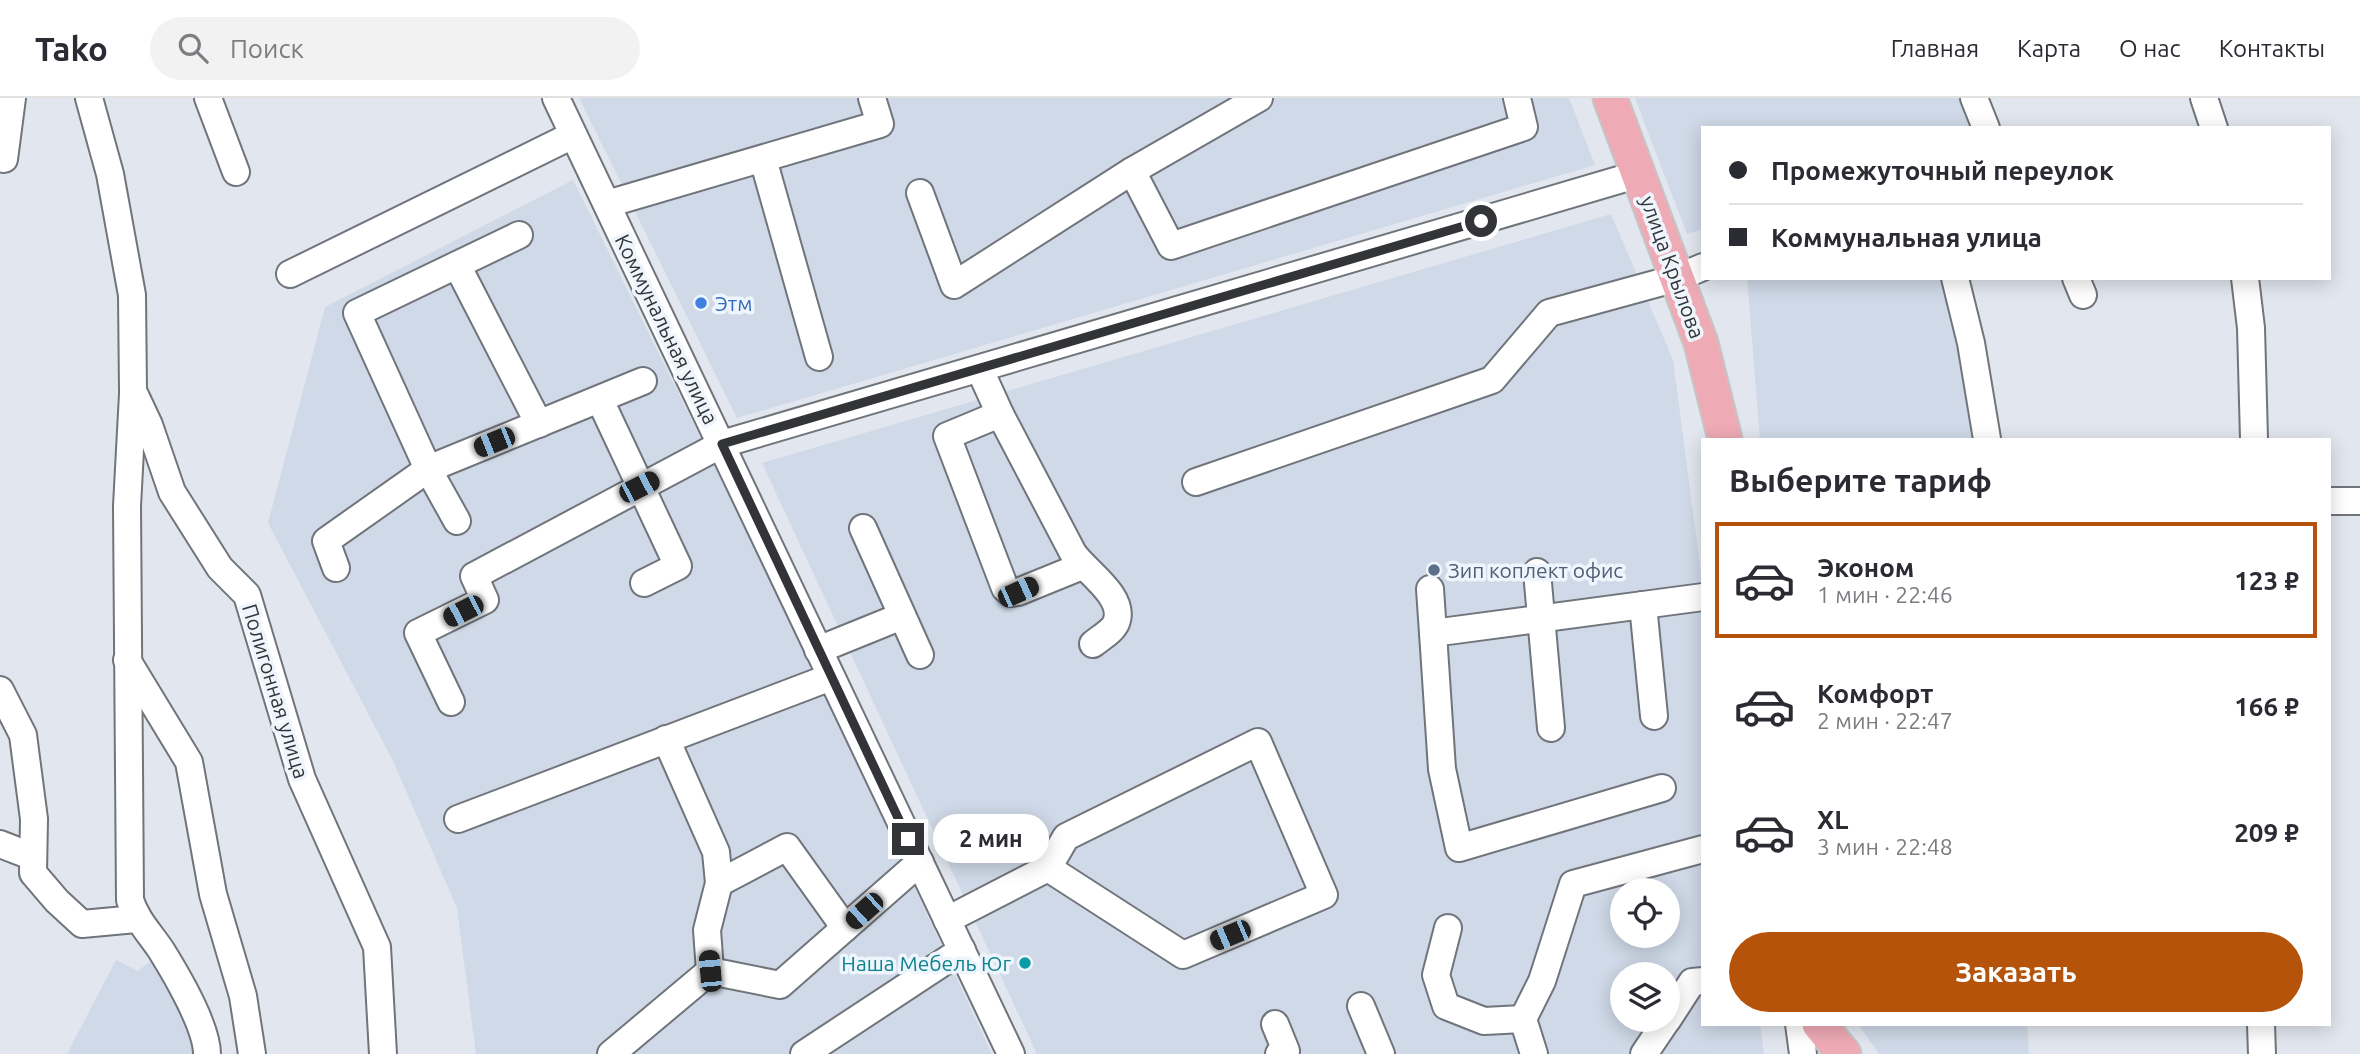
<!DOCTYPE html>
<html lang="ru">
<meta charset="utf-8">
<style>
:root{--surface:#fff;--page:#f2f2f3;--text:#2b2b33;--muted:#7c7c81;--line:#e1e1e2;--accent:#b45309}
body{margin:0;font-family:Ubuntu,sans-serif;background:var(--page);color:var(--text);height:100vh;display:flex;flex-direction:column;font-size:26px;white-space:nowrap}
*{box-sizing:border-box;margin:0}
p{font-size:23px;color:var(--muted)}
.icon{flex:none;width:38px;height:38px;fill:none;stroke:currentColor;stroke-width:2;stroke-linecap:round;stroke-linejoin:round}
.map{position:relative;flex:1;overflow:hidden}
.drawer{position:absolute;left:1701px;top:340px;width:630px;height:588px;display:flex;flex-direction:column;background:var(--surface);border-radius:0px;box-shadow:0 4px 18px #0003}
.drawer>*{flex:none}
.guide{position:absolute;left:1701px;top:28px;width:630px;height:154px;border-radius:0px;box-shadow:0 4px 18px #0003;display:grid;align-content:center;height:154px;padding:0 28px;background:var(--surface)}
.buttons{position:absolute;left:1610px;top:780px;display:grid;gap:14px}
.buttons a{display:grid;place-items:center;width:70px;height:70px;border-radius:50%;background:var(--surface);box-shadow:0 4px 18px #0003;font-size:35px}
.end{position:absolute;width:32px;height:32px;margin:-16px;border:9px solid #323437;background:#fff;box-shadow:0 0 0 4px #fff}
.from{border-radius:50%}
.bubble{position:absolute;height:49px;border-radius:24px;background:var(--surface);box-shadow:0 4px 18px #0003;font-size:23px;font-weight:600;line-height:49px;text-align:center}
.car{position:absolute;width:21px;height:42px;margin:-21px -10px;border-radius:9px;box-shadow:0 0 5px 2px #0007;background:linear-gradient(#222 24%,#8ab4d8 0 40%,#222 0 76%,#8ab4d8 0 86%,#222 0)}
.guide b{display:flex;align-items:center;gap:24px;height:66px;font-size:26px}
.guide b+b{border-top:2px solid var(--line)}
.guide i{width:18px;height:18px;background:var(--text)}
ul{padding:0;list-style:none}
li{display:flex;align-items:center;gap:21px;height:116px;margin:0 14px 10px;padding:0 14px;border:4px solid transparent;border-radius:0px}
li div{flex:1}
li b{display:block;font-size:26px}
li em{font-style:normal;font-weight:600}
li.on{border-color:var(--accent)}
li>.icon{width:63px;height:63px;stroke-width:1.5}
h2{padding:0 28px;font-size:32px;line-height:84px}
.cta{display:flex;gap:14px;margin-top:auto;padding:14px 28px}
.cta a{flex:1;height:80px;border-radius:42px;background:var(--accent);color:#fff;font-size:28px;font-weight:600;line-height:80px;text-align:center}
header{display:flex;align-items:center;gap:42px;box-sizing:border-box;height:98px;padding:0 35px;background:var(--surface);border-bottom:2px solid var(--line)}
header strong{font-size:33px}
nav{display:flex;gap:38px;margin-inline-start:auto;font-size:24px}
.search{width:490px;height:63px;background:var(--page);display:flex;align-items:center;gap:18px;box-sizing:border-box;padding:0 24px;border-radius:38px;color:var(--muted);font-size:26px}
.map>svg:first-child{display:block}
</style>
<header>
<strong>Tako</strong>
<div class="search"><svg class="icon" aria-label="search" viewBox="0 0 24 24"><circle cx="10" cy="10" r="6"/><path d="M15 15l6 6"/></svg>Поиск</div>
<nav><a>Главная</a><a>Карта</a><a>О нас</a><a>Контакты</a></nav>
</header>
<div class="map">
<svg width="2360" height="956" viewBox="0 0 2360 956">
<rect width="100%" height="100%" fill="#e2e7ef"/>
<g fill="#cfd9e7" fill-rule="evenodd">
<polygon points="579,0 1569,0 1595,67 737,320"/>
<polygon points="1635,0 1962,0 1974,30 1703,30 1703,131 1687,136"/>
<polygon points="573,82 778,496 992,956 476,956 457,810 393,663 268,425 325,209"/>
<path d="M1611,116l62,146 30,228v436h57l4,30h-727l-275,-591zM1622,793h46v45h-46zM1622,877h46v45h-46z"/>
<polygon points="1747,180 1940,180 1978,341 1760,341"/>
<polygon points="157,858 199,956 67,956 116,862 138,873"/>
<polygon points="1858,926 2027,926 2029,956 1879,956"/>
</g>
<g fill="none" stroke-linecap="round" stroke-linejoin="round">
<defs>
<g id="minor">
<polyline points="89,0 110,76 132,197 133,293 149,327 172,394 220,470 247,497 302,681 377,849 383,956"/>
<polyline points="208,0 236,74"/>
<polyline points="556,0 1011,956"/>
<polyline points="1974,0 1986,30"/>
<polyline points="2204,0 2214,30"/>
<polyline points="4,61 12,0"/>
<polyline points="763,61 819,259"/>
<polyline points="1132,73 1171,148 1524,29 1517,0"/>
<polyline points="920,95 954,187 1132,73 1259,0"/>
<polyline points="607,106 880,26 872,0"/>
<polyline points="457,167 539,326"/>
<polyline points="290,176 573,37"/>
<polyline points="1955,180 1971,245 1987,341"/>
<polyline points="2076,180 2083,197"/>
<polyline points="2245,180 2251,230 2254,341"/>
<path d="M980,272l20,44 73,139c11,17 51,42 44,67 -2,10 -17,18 -24,24"/>
<path d="M133,296l-6,112 3,394c7,21 19,32 31,50 15,24 46,77 46,104"/>
<polyline points="600,302 678,468 644,485"/>
<polyline points="1000,316 947,338 1005,490 1011,495 1018,494 1082,468"/>
<polyline points="1196,384 1492,282 1549,215 1677,180 1703,169"/>
<polyline points="2329,403 2360,403"/>
<polyline points="457,423 428,371 357,215 519,137"/>
<polyline points="863,430 920,557"/>
<polyline points="336,470 326,443 428,371 643,283"/>
<polyline points="1537,474 1551,630"/>
<polyline points="1430,491 1433,535"/>
<polyline points="1643,507 1654,618"/>
<polyline points="818,552 902,518"/>
<polyline points="127,562 189,664 213,796 243,898 252,956"/>
<polyline points="0,592 23,637 34,721 33,775 57,803 82,826 136,821"/>
<polyline points="451,604 418,535 485,502 474,478 722,346 1639,76"/>
<polyline points="666,641 716,754 719,785 707,832 710,873"/>
<polyline points="1662,690 1459,750 1442,671 1433,535 1703,499"/>
<polyline points="458,721 831,579"/>
<polyline points="0,746 31,758"/>
<polyline points="719,785 787,749 845,830"/>
<polyline points="947,822 1048,770 1066,739 1258,644 1324,797 1183,857 1048,770"/>
<polyline points="1448,830 1436,877 1446,908 1484,923 1523,921"/>
<polyline points="1361,908 1381,956"/>
<polyline points="1668,921 1692,884 1703,883"/>
<polyline points="1275,926 1286,953 1279,956"/>
<polyline points="1799,926 1803,956"/>
<polyline points="2261,926 2262,956"/>
<polyline points="611,956 710,873 780,887 920,764"/>
<polyline points="804,956 962,852"/>
<polyline points="1534,956 1523,921 1542,883 1573,786 1703,751"/>
<polyline points="1644,956 1667,922"/>
</g>
<g id="major">
<polyline points="1610,0 1701,245 1725,341"/>
<polyline points="1819,926 1844,956"/>
</g>
</defs>
<use href="#minor" stroke="#70747b" stroke-width="30"/>
<use href="#major" stroke="#c6c6c7" stroke-width="37"/>
<use href="#minor" stroke="#fff" stroke-width="26"/>
<use href="#major" stroke="#eeaab5" stroke-width="33"/>
</g>
<g fill="none" stroke-linecap="round" stroke-linejoin="round">
<polyline stroke="#323437" stroke-width="9" points="908,741 722,346 1481,123"/>
</g>
<circle fill="#3f7fe0" stroke="#eff5fc" stroke-width="2.5" cx="701" cy="205" r="7"/>
<circle fill="#5c6f8a" stroke="#eff5fc" stroke-width="2.5" cx="1434" cy="472" r="7"/>
<circle fill="#0f9aa8" stroke="#eff5fc" stroke-width="2.5" cx="1025" cy="865" r="7"/>
<g text-anchor="middle" dominant-baseline="central" stroke-width="7" stroke-linejoin="round" paint-order="stroke">
<g font-size="21" fill="#323437" stroke="#eff5fc">
<text transform="translate(1673 169) rotate(70)">улица Крылова</text>
<text transform="translate(667 231) rotate(64)">Коммунальная улица</text>
<text transform="translate(276 593) rotate(73)">Полигонная улица</text>
</g>
<g font-size="21" fill="#366cbe" stroke="#eff5fc" text-anchor="start">
<text x="715" y="205">Этм</text>
</g>
<g font-size="21" fill="#4e5e75" stroke="#eff5fc" text-anchor="start">
<text x="1448" y="472">Зип коплект офис</text>
</g>
<g font-size="21" fill="#0d838f" stroke="#eff5fc" text-anchor="end">
<text x="1011" y="865">Наша Мебель Юг</text>
</g>
</g>
</svg>
<div class="buttons">
<a><svg class="icon" aria-label="locate" viewBox="0 0 24 24"><circle cx="12" cy="12" r="6"/><path d="M12 2v4M12 18v4M2 12h4M18 12h4"/></svg></a>
<a><svg class="icon" aria-label="layers" viewBox="0 0 24 24"><path d="M12 4l9 5-9 5-9-5zM3 14l9 5 9-5"/></svg></a>
</div>
<i class="end from" style="left:1481px;top:123px"></i>
<i class="end" style="left:908px;top:741px"></i>
<div class="bubble" style="left:933px;top:716px;width:116px">2 мин</div>
<i class="car" style="left:494px;top:344px;rotate:248deg"></i>
<i class="car" style="left:639px;top:389px;rotate:63deg"></i>
<i class="car" style="left:1018px;top:494px;rotate:66deg"></i>
<i class="car" style="left:463px;top:513px;rotate:243deg"></i>
<i class="car" style="left:864px;top:813px;rotate:228deg"></i>
<i class="car" style="left:1230px;top:837px;rotate:247deg"></i>
<i class="car" style="left:710px;top:873px;rotate:355deg"></i>
<div class="guide">
<b><i class="from"></i>Промежуточный переулок</b>
<b><i></i>Коммунальная улица</b>
</div>
<section class="drawer">
<h2>Выберите тариф</h2>
<ul>
<li class="on"><svg class="icon" aria-label="car" viewBox="0 0 24 24"><path d="M5 17H2v-5l4-1 3-4h7l3 4 3 1v5h-3M9 17h6M6 11h13"/><circle cx="7" cy="17" r="2"/><circle cx="17" cy="17" r="2"/></svg><div><b>Эконом</b><p>1 мин · 22:46</p></div><em>123 ₽</em></li>
<li><svg class="icon" aria-label="car" viewBox="0 0 24 24"><path d="M5 17H2v-5l4-1 3-4h7l3 4 3 1v5h-3M9 17h6M6 11h13"/><circle cx="7" cy="17" r="2"/><circle cx="17" cy="17" r="2"/></svg><div><b>Комфорт</b><p>2 мин · 22:47</p></div><em>166 ₽</em></li>
<li><svg class="icon" aria-label="car" viewBox="0 0 24 24"><path d="M5 17H2v-5l4-1 3-4h7l3 4 3 1v5h-3M9 17h6M6 11h13"/><circle cx="7" cy="17" r="2"/><circle cx="17" cy="17" r="2"/></svg><div><b>XL</b><p>3 мин · 22:48</p></div><em>209 ₽</em></li>
</ul>
<div class="cta"><a>Заказать</a></div>
</section>
</div>
